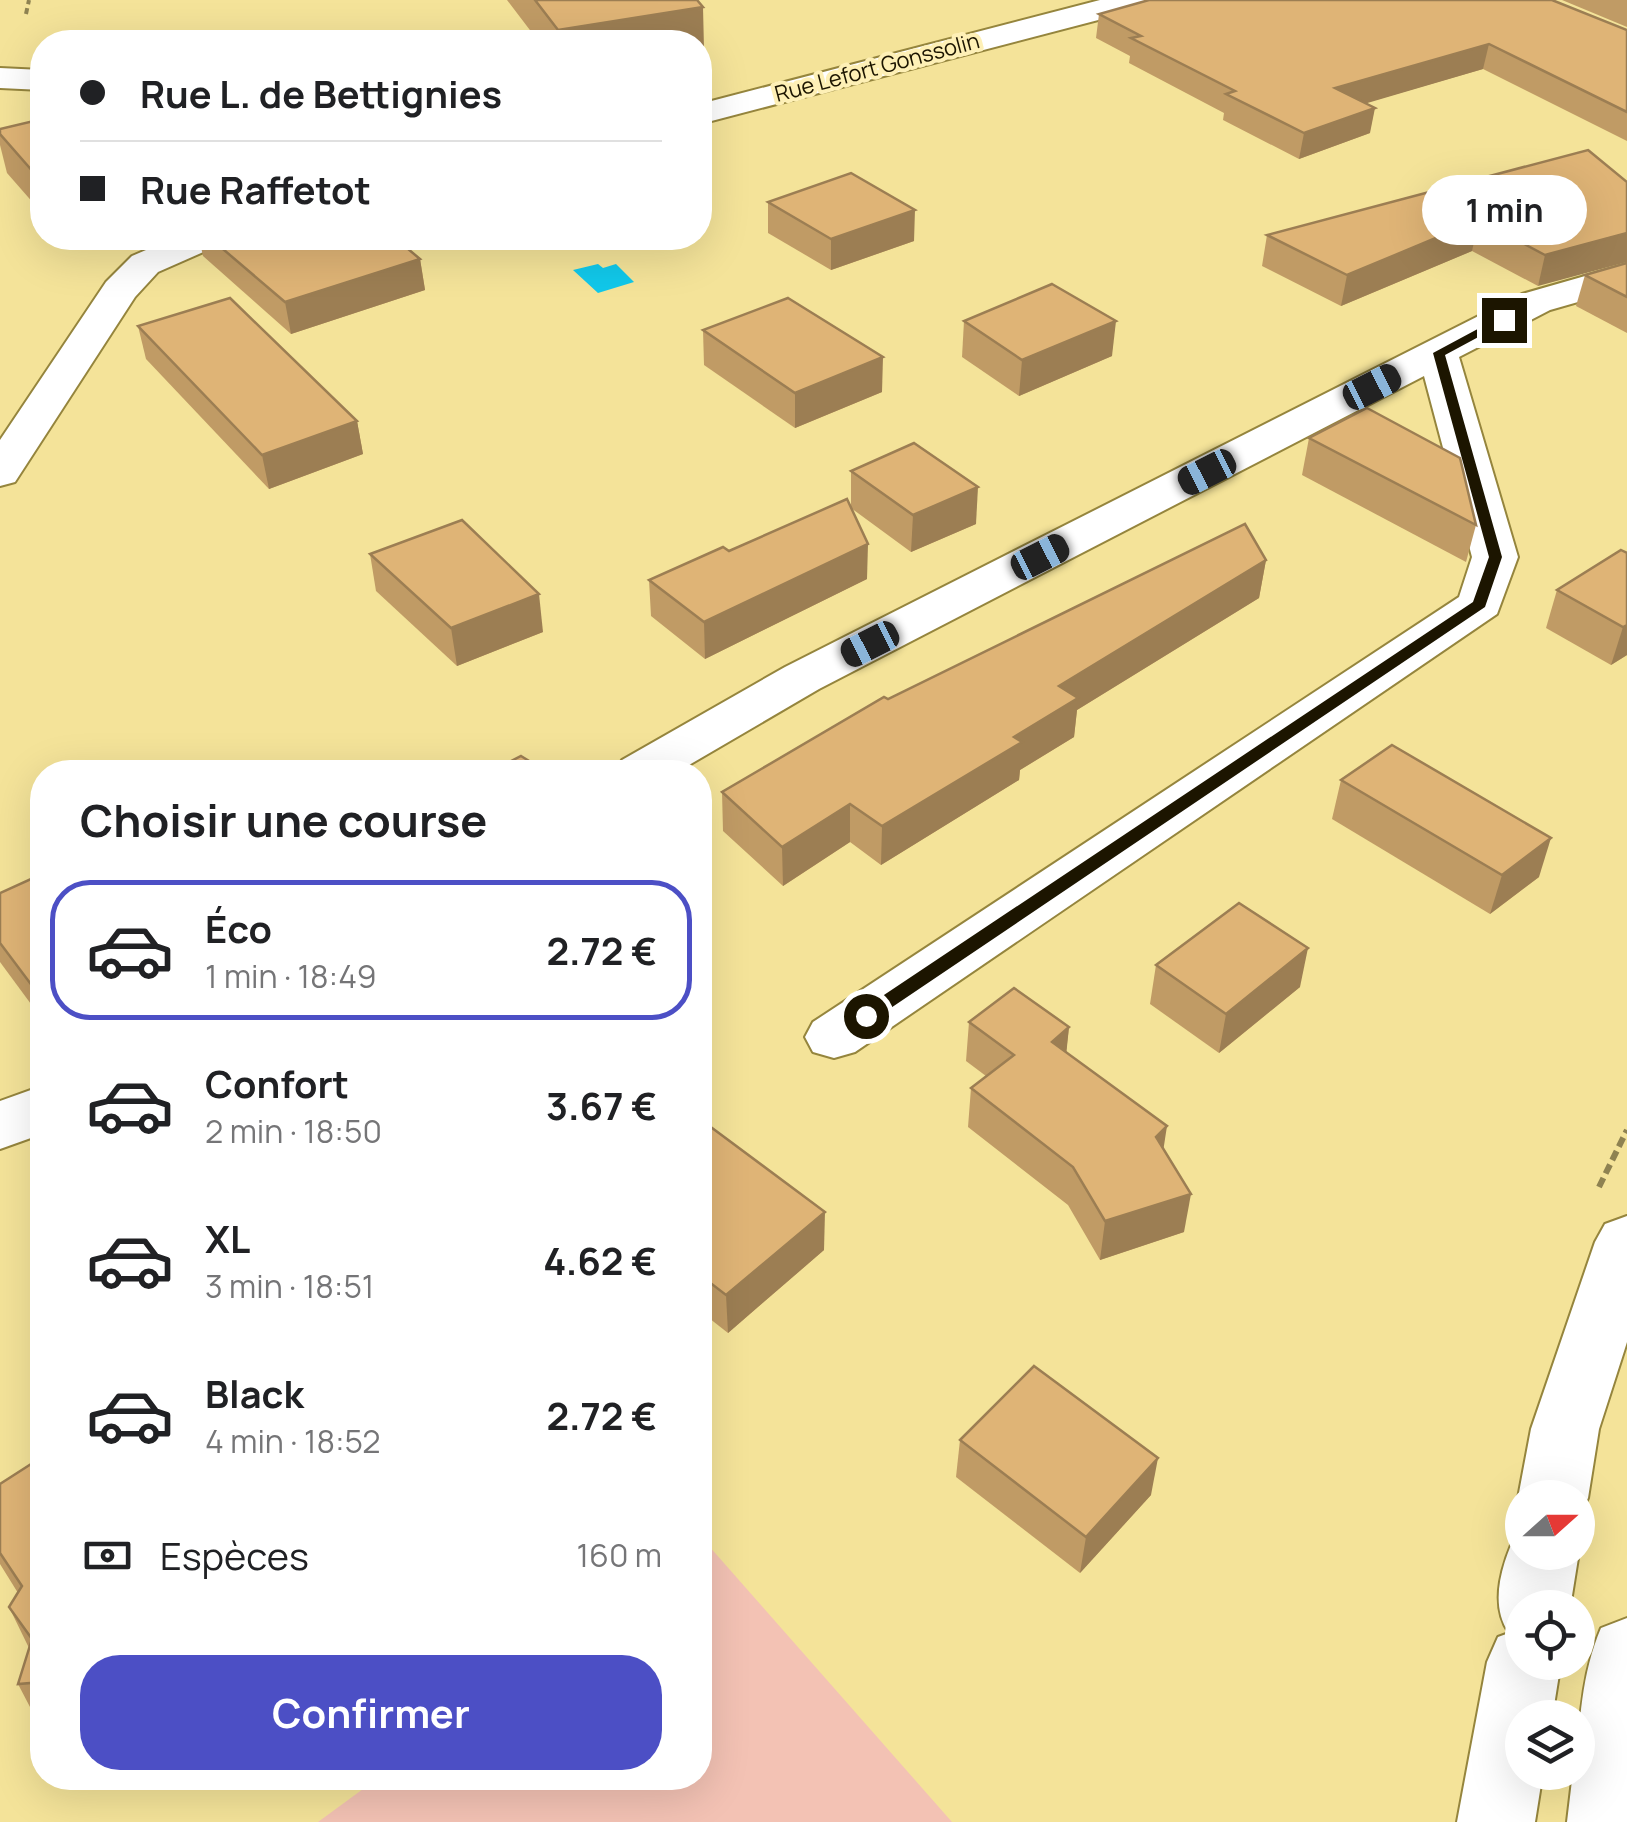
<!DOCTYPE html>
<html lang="fr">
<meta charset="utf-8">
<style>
:root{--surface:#fff;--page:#f6f6f6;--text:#202124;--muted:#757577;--line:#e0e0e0;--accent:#4c4fc5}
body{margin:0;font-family:Manrope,sans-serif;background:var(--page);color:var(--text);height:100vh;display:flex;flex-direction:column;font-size:38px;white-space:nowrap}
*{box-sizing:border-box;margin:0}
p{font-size:32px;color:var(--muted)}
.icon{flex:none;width:55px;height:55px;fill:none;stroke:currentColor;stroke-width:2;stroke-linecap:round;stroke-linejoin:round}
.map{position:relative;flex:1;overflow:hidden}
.drawer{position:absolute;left:30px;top:760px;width:682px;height:1030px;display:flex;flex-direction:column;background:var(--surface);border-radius:40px;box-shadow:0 10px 40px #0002}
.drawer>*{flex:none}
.hud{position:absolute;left:30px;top:30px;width:682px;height:220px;border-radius:40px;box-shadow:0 10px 40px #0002;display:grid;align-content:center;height:220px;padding:0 50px;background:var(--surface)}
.needle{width:65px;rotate:69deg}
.controls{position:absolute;left:1505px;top:1480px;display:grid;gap:20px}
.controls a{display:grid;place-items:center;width:90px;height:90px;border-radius:50%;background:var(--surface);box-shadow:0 10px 40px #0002;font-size:50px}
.end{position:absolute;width:45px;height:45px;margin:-22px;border:12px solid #1c1500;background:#fff;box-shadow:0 0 0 5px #fff}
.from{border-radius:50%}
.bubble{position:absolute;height:70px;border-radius:35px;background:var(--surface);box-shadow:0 10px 40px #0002;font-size:32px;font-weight:700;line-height:70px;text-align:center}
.car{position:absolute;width:30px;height:60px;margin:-30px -15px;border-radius:12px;box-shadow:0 0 8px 2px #0007;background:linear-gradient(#222 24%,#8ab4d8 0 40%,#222 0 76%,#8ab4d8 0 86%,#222 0)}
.hud b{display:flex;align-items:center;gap:35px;height:95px;font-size:38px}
.hud b+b{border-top:2px solid var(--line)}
.hud i{width:25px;height:25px;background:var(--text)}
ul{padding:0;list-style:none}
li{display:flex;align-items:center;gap:30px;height:140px;margin:0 20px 15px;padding:0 30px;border:5px solid transparent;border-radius:40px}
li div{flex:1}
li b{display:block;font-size:38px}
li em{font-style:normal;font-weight:700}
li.current{border-color:var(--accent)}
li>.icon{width:90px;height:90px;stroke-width:1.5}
h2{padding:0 50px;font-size:45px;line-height:120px}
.pay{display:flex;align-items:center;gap:25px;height:110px;padding:0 50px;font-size:38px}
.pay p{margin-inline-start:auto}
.button{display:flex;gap:20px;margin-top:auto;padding:20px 50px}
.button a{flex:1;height:115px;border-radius:40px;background:var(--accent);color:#fff;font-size:40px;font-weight:700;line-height:115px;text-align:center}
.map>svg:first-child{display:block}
</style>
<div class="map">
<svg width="1627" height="1822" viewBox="0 0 1627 1822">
<rect width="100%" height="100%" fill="#f4e399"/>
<polygon fill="#f3c2b4" points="701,1537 952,1822 318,1822 378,1778 700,1778"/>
<polygon fill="#11c8ea" points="598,264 603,268 616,264 634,282 598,293 573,270"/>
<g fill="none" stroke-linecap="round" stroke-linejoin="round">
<defs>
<g id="street">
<polygon points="1100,0 1153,0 1148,7 700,124 700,104"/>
<polygon points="0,68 42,70 42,90 0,88"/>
<polygon points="174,238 223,238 217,246 158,272 135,297 15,482 0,486 0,440 106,282 132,256"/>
<polygon points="1627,264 1627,288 1550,310 1459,357 1518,557 1497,614 855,1052 834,1058 813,1052 805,1037 813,1022 1459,597 1472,557 1424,376 819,689 677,772 614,772 622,760 785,667 1522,294"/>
<polygon points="42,1086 42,1134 0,1149 0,1101"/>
</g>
<g id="secondary">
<polygon points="1627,1216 1627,1342 1599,1429 1588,1498 1578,1520 1578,1498 1522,1498 1522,1508 1518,1498 1531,1429 1595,1242 1605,1224"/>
<path d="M1522,1527v25h57l-9,56h-48v54h39l-9,56h-30v54h21l-8,50h-78l30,-160 11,-25 11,-4c-21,-30 -6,-72 9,-104z"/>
<path d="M1627,1618v204h-60l6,-50h5c0,-47 4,-100 23,-144z"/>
</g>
</defs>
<use href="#street" stroke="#95853d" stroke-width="4"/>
<use href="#secondary" stroke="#95853d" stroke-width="4"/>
<g stroke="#8e8251" stroke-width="4" stroke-dasharray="6 4" stroke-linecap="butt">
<polyline points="26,14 29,0"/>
<polyline points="365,42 539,33"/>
</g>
<polyline stroke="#8e8251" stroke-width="6" stroke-dasharray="10 5" stroke-linecap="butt" points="1599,1187 1627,1130"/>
<use href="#street" fill="#fff" fill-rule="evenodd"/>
<use href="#secondary" fill="#fff" fill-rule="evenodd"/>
</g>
<g fill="#c09b65">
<polygon points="507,0 697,0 704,49 700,50 700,42 539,42"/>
<polygon points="1562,0 1627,0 1627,27"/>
<polygon points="1099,14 1627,30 1627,141 1483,69 1365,103 1370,133 1299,159 1223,120 1224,113 1129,63 1130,56 1096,38"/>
<polygon points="42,119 42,213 7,173 0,145 0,129"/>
<polygon points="1588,150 1538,286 1472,251 1341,306 1262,266 1267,235"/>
<polygon points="768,202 914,241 831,270 768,233"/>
<polygon points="199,238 395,238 420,259 425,290 291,334 203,256"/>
<polygon points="1627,263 1627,333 1576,306 1585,275"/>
<polygon points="964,321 1112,356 1019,396 962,357"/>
<polygon points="138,326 357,421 363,454 269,489 146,359"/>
<polygon points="703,330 882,392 795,428 704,365"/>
<polygon points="1309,438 1476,525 1466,562 1302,475"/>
<polygon points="851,471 976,524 911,552 851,508 867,579 705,659 651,616 649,580 851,507"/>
<polygon points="1621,550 1627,655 1611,665 1546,628 1557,590"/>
<polygon points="370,554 543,632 457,666 376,591"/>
<polygon points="1266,560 1259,598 1077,710 1074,737 1020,770 1019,780 881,865 850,842 783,886 723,831 722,792 888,699"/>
<polygon points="1341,780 1539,877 1490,914 1332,819"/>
<polygon points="42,874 42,1019 0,962 0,893"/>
<polygon points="1156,965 1300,987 1219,1053 1150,1004"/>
<polygon points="969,1022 1069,1027 1066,1052 1163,1149 1184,1232 1100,1260 1068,1205 968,1127 971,1088 986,1076 966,1061"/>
<polygon points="700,1119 824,1250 728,1333 700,1311"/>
<polygon points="960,1440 1151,1495 1080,1573 956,1477"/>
<polygon points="42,1457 42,1730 18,1684 29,1648 9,1607 18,1593 0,1564 0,1484"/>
</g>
<g fill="#9c7e53">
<polygon points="703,7 704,49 700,50 700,42 559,42 558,30"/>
<polygon points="1489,44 1483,69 1330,114 1335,88"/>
<polygon points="1375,108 1370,133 1299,159 1304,133"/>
<polygon points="915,210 914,241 831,270 831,239"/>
<polygon points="1479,220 1472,251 1341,306 1347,275"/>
<polygon points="1627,233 1627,262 1538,286 1545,255"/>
<polygon points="420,259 425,290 291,334 285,302"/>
<polygon points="1116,321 1112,356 1019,396 1022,360"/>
<polygon points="883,357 882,392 795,428 795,393"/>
<polygon points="357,421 363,454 269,489 262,455"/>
<polygon points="978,487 976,524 911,552 913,515"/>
<polygon points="868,544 867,579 705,659 704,622"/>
<polygon points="1266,560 1259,598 1077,710 1074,737 1020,770 1019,780 881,865 882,826 1014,737 1059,686"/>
<polygon points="539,594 543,632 457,666 451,628"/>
<polygon points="1627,625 1627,655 1611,665 1623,627"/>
<polygon points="850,804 850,842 783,886 782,847"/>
<polygon points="1551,838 1539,877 1490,914 1502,875"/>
<polygon points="1308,948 1300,987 1219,1053 1226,1014"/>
<polygon points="1069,1027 1065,1066 1052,1042"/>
<polygon points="1167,1126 1161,1165 1156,1137"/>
<polygon points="1191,1194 1184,1232 1100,1260 1105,1221"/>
<polygon points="825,1212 824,1250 728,1333 726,1295"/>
<polygon points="1158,1458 1151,1495 1080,1573 1086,1537"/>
</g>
<g fill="#dfb476" stroke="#9c7e53" stroke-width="2.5">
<polygon points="535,0 697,0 703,7 558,30"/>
<polygon points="1149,0 1552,0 1627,30 1627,112 1489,44 1335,88 1375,108 1304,133 1226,94 1235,91 1131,38 1141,36 1099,14"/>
<polygon points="42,119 42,182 0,134 0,129"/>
<polygon points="1588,150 1627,182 1627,233 1545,255 1479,220 1347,275 1267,235"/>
<polygon points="851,173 915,210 831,239 768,202"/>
<polygon points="210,238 395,238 420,259 285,302"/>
<polygon points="1627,263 1627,297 1585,275"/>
<polygon points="1052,284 1116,321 1022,360 964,321"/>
<polygon points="230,298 357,421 262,455 138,326"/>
<polygon points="788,298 883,357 795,393 703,330"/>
<polygon points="1367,408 1460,458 1476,525 1309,438"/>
<polygon points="914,443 978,487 913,515 851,471"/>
<polygon points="847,499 868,544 704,622 649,580 723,547 729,551"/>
<polygon points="462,520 539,594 451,628 370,554"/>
<polygon points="1245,524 1266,560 1059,686 1078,698 1014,737 1022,742 882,826 850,804 782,847 722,792 884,697 888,699"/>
<polygon points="1621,550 1627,553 1627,625 1623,627 1557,590"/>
<polygon points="1392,745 1551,838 1502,875 1341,780"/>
<polygon points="521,756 547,772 490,772"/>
<polygon points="42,874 42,999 0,943 0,893"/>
<polygon points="1239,903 1308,948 1226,1014 1156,965"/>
<polygon points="1014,988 1069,1027 1052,1042 1167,1126 1156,1137 1191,1194 1105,1221 1073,1167 971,1088 1014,1055 969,1022"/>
<polygon points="700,1119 825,1212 726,1295 700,1275"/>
<polygon points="1034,1366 1158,1458 1086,1537 960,1440"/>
<polygon points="42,1457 42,1682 18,1684 32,1639 9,1607 22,1586 0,1553 0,1484"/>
</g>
<polygon fill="#1c1500" points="1500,317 1510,320 1445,355 1502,557 1485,607 873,1020 860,1020 860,1011 1473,602 1489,557 1433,353"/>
<g text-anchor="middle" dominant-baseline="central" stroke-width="8" stroke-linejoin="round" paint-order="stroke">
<g font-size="22" fill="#1c1500" stroke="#fef0b6">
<text transform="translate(877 67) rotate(-15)">Rue Lefort Gonssolin</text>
</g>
</g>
</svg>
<div class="controls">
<a><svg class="needle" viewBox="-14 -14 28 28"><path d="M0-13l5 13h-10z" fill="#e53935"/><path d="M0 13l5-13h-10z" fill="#757577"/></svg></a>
<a><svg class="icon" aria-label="locate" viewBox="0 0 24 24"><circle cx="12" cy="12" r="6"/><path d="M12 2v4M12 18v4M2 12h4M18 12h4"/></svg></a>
<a><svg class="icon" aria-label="layers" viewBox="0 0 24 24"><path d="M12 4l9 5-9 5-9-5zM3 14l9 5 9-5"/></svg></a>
</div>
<i class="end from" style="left:866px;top:1016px"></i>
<i class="end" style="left:1504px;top:320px"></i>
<div class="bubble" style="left:1422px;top:175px;width:165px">1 min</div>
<i class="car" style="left:1372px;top:387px;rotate:63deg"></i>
<i class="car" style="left:1207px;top:472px;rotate:243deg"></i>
<i class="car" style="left:1040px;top:557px;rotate:63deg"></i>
<i class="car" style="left:870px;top:644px;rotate:243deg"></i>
<div class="hud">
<b><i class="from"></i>Rue L. de Bettignies</b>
<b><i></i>Rue Raffetot</b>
</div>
<section class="drawer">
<h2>Choisir une course</h2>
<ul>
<li class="current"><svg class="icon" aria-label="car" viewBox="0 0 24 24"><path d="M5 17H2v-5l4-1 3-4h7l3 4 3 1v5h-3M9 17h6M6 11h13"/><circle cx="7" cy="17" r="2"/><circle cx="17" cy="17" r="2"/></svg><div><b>Éco</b><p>1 min · 18:49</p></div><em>2.72 €</em></li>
<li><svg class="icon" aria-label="car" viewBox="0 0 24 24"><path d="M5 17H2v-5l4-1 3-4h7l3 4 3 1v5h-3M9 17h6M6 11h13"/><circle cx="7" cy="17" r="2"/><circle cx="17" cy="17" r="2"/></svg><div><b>Confort</b><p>2 min · 18:50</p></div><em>3.67 €</em></li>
<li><svg class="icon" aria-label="car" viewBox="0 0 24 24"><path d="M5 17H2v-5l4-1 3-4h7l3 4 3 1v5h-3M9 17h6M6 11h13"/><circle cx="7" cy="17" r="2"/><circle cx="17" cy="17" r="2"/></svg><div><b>XL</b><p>3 min · 18:51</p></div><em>4.62 €</em></li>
<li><svg class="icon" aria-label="car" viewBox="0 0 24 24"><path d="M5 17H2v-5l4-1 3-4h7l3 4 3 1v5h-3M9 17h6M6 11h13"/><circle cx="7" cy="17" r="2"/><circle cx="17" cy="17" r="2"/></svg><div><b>Black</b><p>4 min · 18:52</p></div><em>2.72 €</em></li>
</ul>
<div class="pay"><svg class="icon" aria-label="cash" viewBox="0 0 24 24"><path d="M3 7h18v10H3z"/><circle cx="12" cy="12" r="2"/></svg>Espèces<p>160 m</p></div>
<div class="button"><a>Confirmer</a></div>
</section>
</div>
